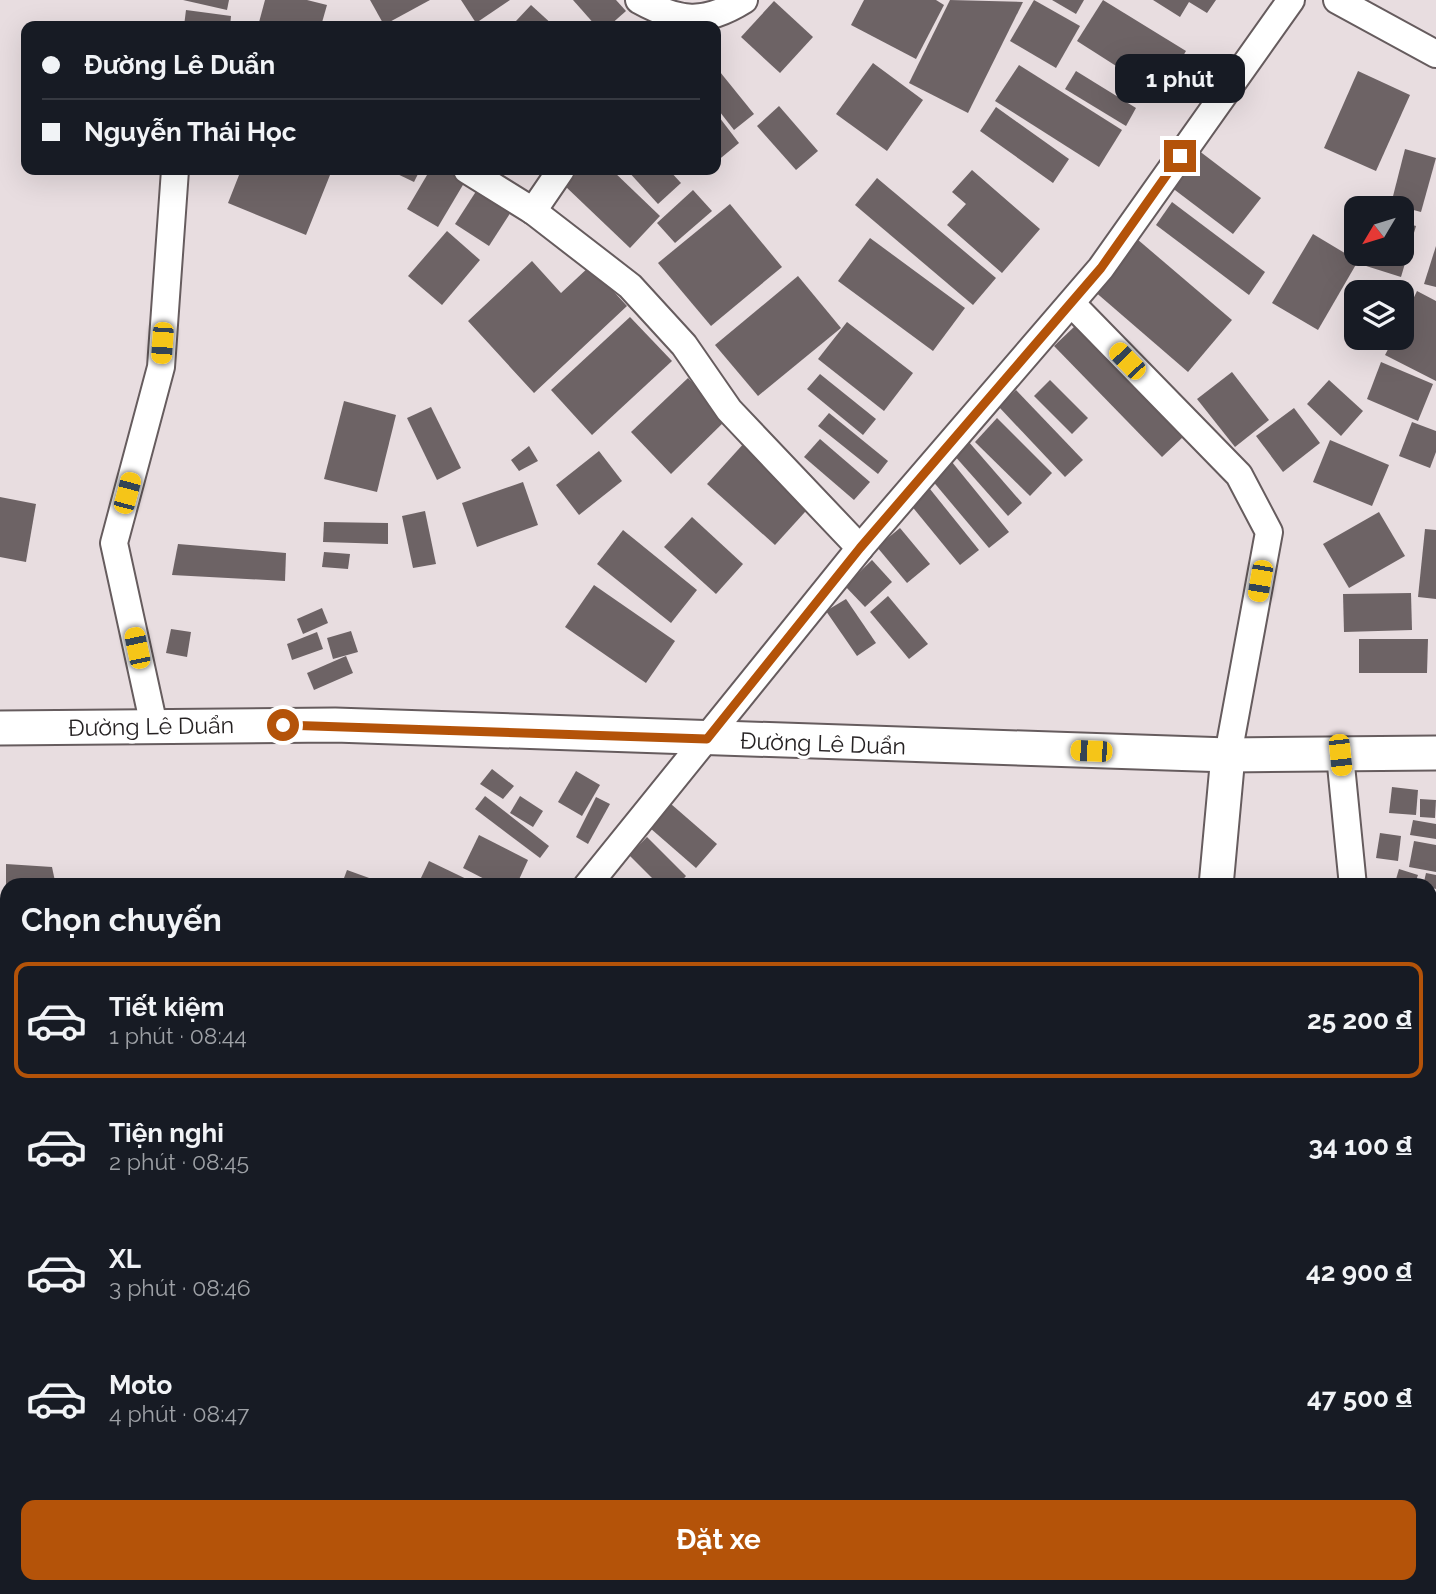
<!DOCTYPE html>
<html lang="vi">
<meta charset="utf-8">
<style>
:root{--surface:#171b24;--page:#242831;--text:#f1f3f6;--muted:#9ea1a6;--line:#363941;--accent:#b45309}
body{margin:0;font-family:Raleway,sans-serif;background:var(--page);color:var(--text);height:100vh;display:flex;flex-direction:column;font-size:26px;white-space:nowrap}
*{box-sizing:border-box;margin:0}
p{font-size:23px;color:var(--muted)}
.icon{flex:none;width:38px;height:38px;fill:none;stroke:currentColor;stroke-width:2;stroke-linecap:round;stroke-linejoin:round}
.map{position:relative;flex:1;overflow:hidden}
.details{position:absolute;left:0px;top:878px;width:1437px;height:716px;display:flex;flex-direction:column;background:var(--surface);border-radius:21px 21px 0 0;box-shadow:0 7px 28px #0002}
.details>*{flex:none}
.banner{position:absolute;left:21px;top:21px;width:700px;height:154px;border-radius:14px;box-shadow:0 7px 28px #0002;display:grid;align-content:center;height:154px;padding:0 21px;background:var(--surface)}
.needle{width:46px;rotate:232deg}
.fabs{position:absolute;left:1344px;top:196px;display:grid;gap:14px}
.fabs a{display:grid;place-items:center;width:70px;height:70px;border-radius:14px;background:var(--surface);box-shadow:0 7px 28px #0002;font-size:35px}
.end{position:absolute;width:32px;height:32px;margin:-16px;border:9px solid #b45309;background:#fff;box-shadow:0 0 0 4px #fff}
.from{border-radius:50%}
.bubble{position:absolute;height:49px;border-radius:14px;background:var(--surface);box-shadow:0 7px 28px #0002;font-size:23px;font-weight:700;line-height:49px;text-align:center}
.car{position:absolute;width:21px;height:42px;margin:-21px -10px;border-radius:9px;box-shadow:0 0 5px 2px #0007;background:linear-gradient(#f5c518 24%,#345 0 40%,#f5c518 0 76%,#345 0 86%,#f5c518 0)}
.banner b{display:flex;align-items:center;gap:24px;height:66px;font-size:26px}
.banner b+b{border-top:2px solid var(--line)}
.banner i{width:18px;height:18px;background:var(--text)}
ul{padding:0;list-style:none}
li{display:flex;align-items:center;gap:21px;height:116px;margin:0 14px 10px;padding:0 7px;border:4px solid transparent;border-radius:14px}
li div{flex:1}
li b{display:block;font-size:26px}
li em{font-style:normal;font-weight:700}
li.on{border-color:var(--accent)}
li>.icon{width:63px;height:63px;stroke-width:1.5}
h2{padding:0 21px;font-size:32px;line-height:84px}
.cta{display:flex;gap:14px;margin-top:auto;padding:14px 21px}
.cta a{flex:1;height:80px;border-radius:14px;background:var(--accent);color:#fff;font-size:28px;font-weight:700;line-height:80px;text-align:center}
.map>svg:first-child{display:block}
</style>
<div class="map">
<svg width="1436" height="1594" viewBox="0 0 1436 1594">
<rect width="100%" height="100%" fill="#e8dde0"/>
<g fill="#f7b9ca">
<polygon points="312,1587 483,1587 483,1594 315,1594"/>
<polygon points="1009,1587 1055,1587 1054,1594 991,1594 1008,1591"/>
</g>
<polygon fill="#4e94b7" points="502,1587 1009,1587 1008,1590 991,1594 502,1594"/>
<g fill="#6d6365">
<polygon points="183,0 229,0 227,10"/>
<polygon points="265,0 307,0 327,5 321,26 258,26"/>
<polygon points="370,0 430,0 384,25"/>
<polygon points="461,0 510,0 476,23"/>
<polygon points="573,0 616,0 626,11 609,26 596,26"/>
<polygon points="864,0 936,0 944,5 916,59 851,25"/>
<polygon points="950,0 1023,2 968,113 909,83"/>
<polygon points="1034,0 1080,26 1056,68 1010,41"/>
<polygon points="1052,0 1084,0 1076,14"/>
<polygon points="1103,0 1186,51 1160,94 1077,41"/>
<polygon points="1153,0 1216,0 1207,13 1189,2 1180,17"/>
<polygon points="774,1 813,37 780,73 741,37"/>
<polygon points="531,5 554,26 522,26 516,21"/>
<polygon points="186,10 231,16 230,26 184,26"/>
<polygon points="873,63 923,100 887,151 836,114"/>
<polygon points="1019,65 1122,130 1099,167 995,101"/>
<polygon points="716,67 754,114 734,130 716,107"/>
<polygon points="1076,71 1136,108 1126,126 1065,89"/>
<polygon points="1358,71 1410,95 1376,171 1324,148"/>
<polygon points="779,106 818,151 796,170 757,126"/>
<polygon points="996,107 1069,159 1053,183 980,131"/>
<polygon points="716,113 739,143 716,162"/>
<polygon points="1194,147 1261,198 1233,234 1167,184"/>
<polygon points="1405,149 1436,158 1421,212 1391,204"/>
<polygon points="241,170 332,170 306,235 228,203"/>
<polygon points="389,170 420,170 414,182"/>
<polygon points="430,170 464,170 470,173 438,227 407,209"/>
<polygon points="580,170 612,170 660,216 630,248 565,186"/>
<polygon points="627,170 669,170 681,183 658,204"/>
<polygon points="972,170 1040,229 1002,273 947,225 966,204 952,192"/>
<polygon points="877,178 996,278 973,305 855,205"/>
<polygon points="484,179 518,201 489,246 455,224"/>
<polygon points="693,190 712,211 675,243 657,223"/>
<polygon points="1172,202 1265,272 1249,295 1156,225"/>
<polygon points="730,204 782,267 711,326 658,263"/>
<polygon points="1402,222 1416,226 1401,277 1363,265 1367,254 1402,254"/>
<polygon points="447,231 480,260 442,305 408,276"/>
<polygon points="1313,234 1358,261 1318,330 1272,303"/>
<polygon points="870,238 965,308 933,351 838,281"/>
<polygon points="1137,239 1232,320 1188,372 1093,290"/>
<polygon points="1436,246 1436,287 1424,284"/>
<polygon points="532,261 561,293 590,266 627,306 534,393 468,321"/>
<polygon points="798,276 841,328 758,396 715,345"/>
<polygon points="1417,291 1436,301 1436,381 1385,355 1394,338 1402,338 1402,322"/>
<polygon points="630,317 672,361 592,435 551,390"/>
<polygon points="847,322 913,373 884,411 818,359"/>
<polygon points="1075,326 1183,437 1162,457 1054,346"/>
<polygon points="1381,362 1433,384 1418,421 1367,399"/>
<polygon points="1232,372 1269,420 1235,447 1197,399"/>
<polygon points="820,374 876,419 863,435 807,389"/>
<polygon points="688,378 727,419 671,474 631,432"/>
<polygon points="1050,380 1088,418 1072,434 1034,396"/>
<polygon points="1329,380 1363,411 1341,436 1307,404"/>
<polygon points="1016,390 1083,460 1065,477 999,407"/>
<polygon points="344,401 396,415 377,492 324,479"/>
<polygon points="431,407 461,468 437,480 407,418"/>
<polygon points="1294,408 1320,443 1283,472 1256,436"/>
<polygon points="829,413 888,461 878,474 818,426"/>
<polygon points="997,418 1052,473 1030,496 975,442"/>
<polygon points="1412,422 1436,431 1436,452 1430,468 1399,456"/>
<polygon points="820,439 870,482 854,500 804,457"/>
<polygon points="1330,440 1389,465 1372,506 1313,482"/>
<polygon points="746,441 815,501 775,545 707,484"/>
<polygon points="968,441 1022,503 1008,516 953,454"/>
<polygon points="529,446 538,461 519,471 511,460"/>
<polygon points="599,451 622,481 579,515 556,485"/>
<polygon points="952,462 1009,532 989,548 931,479"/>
<polygon points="523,482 538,525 477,547 462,503"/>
<polygon points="930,489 979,550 960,565 910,504"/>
<polygon points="0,497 36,504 26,562 0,557"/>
<polygon points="425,511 436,564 413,568 402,516"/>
<polygon points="1379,512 1405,556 1349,588 1323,544"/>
<polygon points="692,517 743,564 716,594 664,547"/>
<polygon points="324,522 388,523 388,544 323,542"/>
<polygon points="900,528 930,564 907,583 877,547"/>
<polygon points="1425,529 1436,530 1436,599 1418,597"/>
<polygon points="623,530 697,590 671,623 597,564"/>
<polygon points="178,544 286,553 285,581 172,575"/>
<polygon points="324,552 350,554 348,569 322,567"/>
<polygon points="872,560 892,582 865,607 845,586"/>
<polygon points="594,585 675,641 646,683 565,627"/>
<polygon points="1411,593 1412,630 1344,632 1343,594"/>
<polygon points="888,596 928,644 909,659 870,612"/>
<polygon points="846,599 876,643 857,656 826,611"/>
<polygon points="322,608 328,623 303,634 297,619"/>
<polygon points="171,629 191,632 187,657 166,653"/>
<polygon points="351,631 358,652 333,659 327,638"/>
<polygon points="317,632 323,649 292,660 287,644"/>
<polygon points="1359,639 1428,639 1427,673 1359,673"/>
<polygon points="346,656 353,673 314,690 307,673"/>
<polygon points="492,769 514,786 503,799 480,784"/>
<polygon points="576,771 600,785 582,816 558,802"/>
<polygon points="1392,787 1418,790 1416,815 1389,813"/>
<polygon points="485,796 549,846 540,858 475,809"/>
<polygon points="520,796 543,811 533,827 510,813"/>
<polygon points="596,797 610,804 588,844 576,837"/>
<polygon points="1420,799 1436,800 1435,818 1420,817"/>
<polygon points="671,804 717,844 696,868 650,828"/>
<polygon points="1413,820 1436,824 1436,839 1410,835"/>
<polygon points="1380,833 1401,836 1398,861 1376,858"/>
<polygon points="479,835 528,860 516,886 498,886 463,868"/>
<polygon points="647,837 686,876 677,886 660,886 629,855"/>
<polygon points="1414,841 1436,845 1436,872 1409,867"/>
<polygon points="429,861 481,886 431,886 420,880"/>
<polygon points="6,864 52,867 56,886 6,886"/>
<polygon points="1399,869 1418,875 1414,886 1394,886"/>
<polygon points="347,870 383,883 382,886 341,886"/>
<polygon points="1426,873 1436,875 1436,889 1423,886"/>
<polygon points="1430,891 1436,893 1436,914 1430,913"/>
<polygon points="1430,932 1436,934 1431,956 1430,956"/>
<polygon points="1430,965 1436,967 1431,987 1430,987"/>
<polygon points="0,1275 7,1282 7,1291 0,1298"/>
<polygon points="7,1297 7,1329 0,1322 0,1304"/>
<polygon points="7,1382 7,1414 0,1405 0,1387"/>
<polygon points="0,1441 7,1450 7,1480 0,1472"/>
<polygon points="0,1478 7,1487 7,1513 0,1505"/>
<polygon points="7,1587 44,1587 46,1594 8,1594"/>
<polygon points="125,1587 146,1587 151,1594 117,1594"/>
</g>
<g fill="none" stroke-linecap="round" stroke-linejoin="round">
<defs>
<g id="minor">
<path d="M639,0c40,22 65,25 105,0"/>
<polyline points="1337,0 1436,54"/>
<polyline points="467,170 533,211 630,286 684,345 729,410 860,548"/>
<polyline points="533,211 561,170"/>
<polyline points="1072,304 1239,475 1269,532 1228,755"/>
<polyline points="154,726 114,543 161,367 175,170"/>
<polyline points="1340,755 1353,886"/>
<polyline points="587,886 860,548 1101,268 1291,0"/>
<polyline points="1430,1032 1436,1032"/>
<polyline points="0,1105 7,1104"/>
<polyline points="1430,1178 1436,1185"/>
<polyline points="0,1553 7,1548"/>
</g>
<g id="tertiary">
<polyline points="0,728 335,725 1228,755 1436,753"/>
<polyline points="1216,886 1228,755"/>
<polyline points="1113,1594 1114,1587"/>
</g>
</defs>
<use href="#minor" stroke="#665c5e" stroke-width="30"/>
<use href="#tertiary" stroke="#665c5e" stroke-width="37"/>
<use href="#minor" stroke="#fff" stroke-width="26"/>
<use href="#tertiary" stroke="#fff" stroke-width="33"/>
</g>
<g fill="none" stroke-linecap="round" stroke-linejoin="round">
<polyline stroke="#b45309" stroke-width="9" points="283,725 707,739 860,548 1101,268 1180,156"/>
</g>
<g text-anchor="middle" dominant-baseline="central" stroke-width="7" stroke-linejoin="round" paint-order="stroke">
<g font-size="23" fill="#262223" stroke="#fff">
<text transform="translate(151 726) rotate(-1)">Đường Lê Duẩn</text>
<text transform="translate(823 743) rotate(2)">Đường Lê Duẩn</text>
</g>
</g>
</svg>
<div class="fabs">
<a><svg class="needle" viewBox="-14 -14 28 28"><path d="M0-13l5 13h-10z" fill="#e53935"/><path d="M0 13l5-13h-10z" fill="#9ea1a6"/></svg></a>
<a><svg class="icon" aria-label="layers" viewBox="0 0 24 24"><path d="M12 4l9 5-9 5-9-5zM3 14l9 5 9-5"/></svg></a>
</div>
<i class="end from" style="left:283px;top:725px"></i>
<i class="end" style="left:1180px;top:156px"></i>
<div class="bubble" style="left:1115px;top:54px;width:130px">1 phút</div>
<i class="car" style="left:162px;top:343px;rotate:184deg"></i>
<i class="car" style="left:1127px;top:361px;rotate:316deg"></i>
<i class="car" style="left:127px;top:493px;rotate:15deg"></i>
<i class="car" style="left:1260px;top:581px;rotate:190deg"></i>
<i class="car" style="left:137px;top:648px;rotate:348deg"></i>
<i class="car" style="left:1091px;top:751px;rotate:272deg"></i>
<i class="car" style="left:1340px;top:755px;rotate:174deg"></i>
<div class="banner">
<b><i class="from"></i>Đường Lê Duẩn</b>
<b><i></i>Nguyễn Thái Học</b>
</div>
<section class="details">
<h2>Chọn chuyến</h2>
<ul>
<li class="on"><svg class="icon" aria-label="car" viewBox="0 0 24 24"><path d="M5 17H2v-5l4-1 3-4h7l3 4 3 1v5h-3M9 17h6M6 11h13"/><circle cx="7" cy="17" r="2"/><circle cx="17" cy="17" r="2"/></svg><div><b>Tiết kiệm</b><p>1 phút · 08:44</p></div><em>25 200 ₫</em></li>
<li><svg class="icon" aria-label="car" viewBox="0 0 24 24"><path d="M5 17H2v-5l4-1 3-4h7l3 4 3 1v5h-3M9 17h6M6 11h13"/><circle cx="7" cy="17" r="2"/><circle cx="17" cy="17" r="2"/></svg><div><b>Tiện nghi</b><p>2 phút · 08:45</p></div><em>34 100 ₫</em></li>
<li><svg class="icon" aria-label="car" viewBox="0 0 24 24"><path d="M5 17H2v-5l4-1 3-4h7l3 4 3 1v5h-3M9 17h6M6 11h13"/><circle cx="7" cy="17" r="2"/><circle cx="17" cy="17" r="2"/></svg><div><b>XL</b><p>3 phút · 08:46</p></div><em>42 900 ₫</em></li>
<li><svg class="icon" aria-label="car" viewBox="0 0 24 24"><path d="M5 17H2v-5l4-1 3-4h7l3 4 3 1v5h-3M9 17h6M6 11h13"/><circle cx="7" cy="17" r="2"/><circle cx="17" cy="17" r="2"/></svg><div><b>Moto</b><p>4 phút · 08:47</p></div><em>47 500 ₫</em></li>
</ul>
<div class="cta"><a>Đặt xe</a></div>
</section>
</div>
